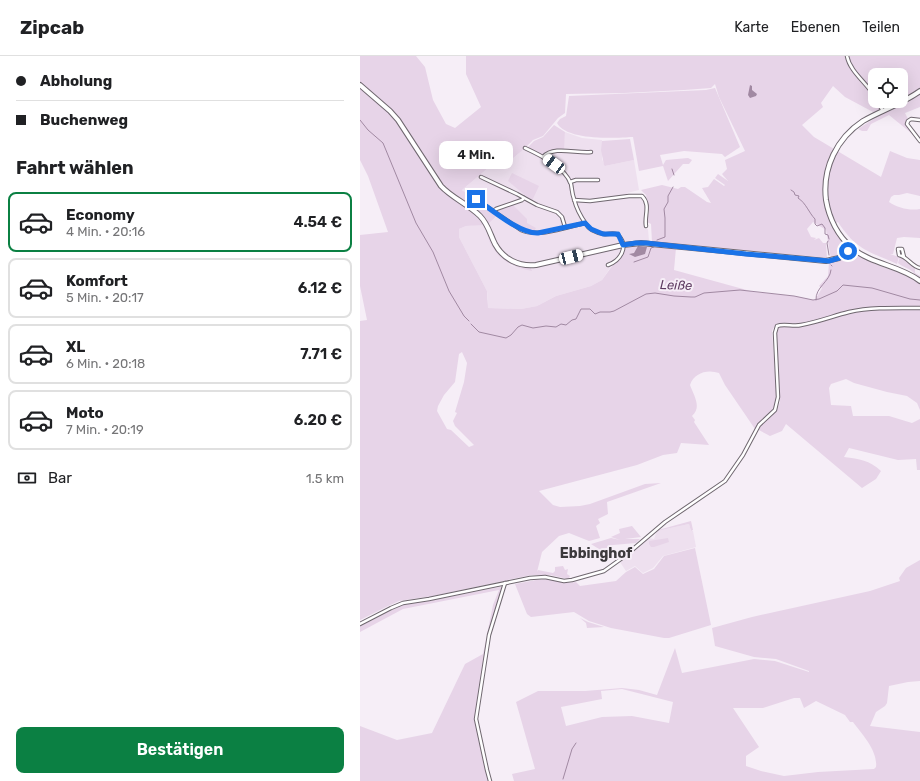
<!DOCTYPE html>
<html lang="de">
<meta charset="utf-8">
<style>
:root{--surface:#fff;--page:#f6f6f6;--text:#202124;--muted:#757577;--line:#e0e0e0;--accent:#0b8043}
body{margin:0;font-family:Rubik,sans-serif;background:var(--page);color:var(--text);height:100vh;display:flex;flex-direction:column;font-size:15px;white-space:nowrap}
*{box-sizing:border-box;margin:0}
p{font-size:13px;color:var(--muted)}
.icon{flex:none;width:22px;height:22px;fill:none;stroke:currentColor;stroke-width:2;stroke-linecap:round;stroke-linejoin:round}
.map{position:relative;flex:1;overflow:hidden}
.side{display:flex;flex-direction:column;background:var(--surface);width:360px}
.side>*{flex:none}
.guide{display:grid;align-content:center;height:88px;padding:0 16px;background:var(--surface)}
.buttons{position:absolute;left:508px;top:12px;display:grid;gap:8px}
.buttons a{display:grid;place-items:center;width:40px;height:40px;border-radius:8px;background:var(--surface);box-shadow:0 4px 16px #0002;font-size:20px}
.end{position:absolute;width:18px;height:18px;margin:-9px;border:5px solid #1a73e8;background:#fff;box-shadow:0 0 0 2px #fff}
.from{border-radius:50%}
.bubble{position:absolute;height:28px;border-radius:8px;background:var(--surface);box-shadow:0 4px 16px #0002;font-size:13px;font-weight:600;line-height:28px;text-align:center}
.car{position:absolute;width:12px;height:24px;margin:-12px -6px;border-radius:5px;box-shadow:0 0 3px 1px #0007;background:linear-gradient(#fff 24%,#345 0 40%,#fff 0 76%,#345 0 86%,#fff 0)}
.guide b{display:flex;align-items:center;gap:14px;height:38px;font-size:15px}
.guide b+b{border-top:1px solid var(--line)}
.guide i{width:10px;height:10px;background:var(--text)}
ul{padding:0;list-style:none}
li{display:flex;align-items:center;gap:12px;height:60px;margin:0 8px 6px;padding:0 8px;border:2px solid var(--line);border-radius:8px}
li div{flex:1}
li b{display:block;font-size:15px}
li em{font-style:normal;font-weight:600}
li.current{border-color:var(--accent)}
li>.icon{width:36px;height:36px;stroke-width:1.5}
h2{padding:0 16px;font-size:18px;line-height:48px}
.pay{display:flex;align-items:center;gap:10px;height:44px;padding:0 16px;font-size:15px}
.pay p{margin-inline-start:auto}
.button{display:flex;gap:8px;margin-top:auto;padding:8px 16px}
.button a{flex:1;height:46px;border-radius:8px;background:var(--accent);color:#fff;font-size:16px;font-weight:600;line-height:46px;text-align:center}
header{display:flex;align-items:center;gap:24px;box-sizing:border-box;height:56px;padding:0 20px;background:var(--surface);border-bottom:1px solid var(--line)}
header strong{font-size:19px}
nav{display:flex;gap:22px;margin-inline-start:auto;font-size:14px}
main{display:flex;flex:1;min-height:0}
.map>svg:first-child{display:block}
</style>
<header>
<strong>Zipcab</strong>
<nav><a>Karte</a><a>Ebenen</a><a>Teilen</a></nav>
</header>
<main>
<section class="side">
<div class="guide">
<b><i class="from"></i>Abholung</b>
<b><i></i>Buchenweg</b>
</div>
<h2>Fahrt wählen</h2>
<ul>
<li class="current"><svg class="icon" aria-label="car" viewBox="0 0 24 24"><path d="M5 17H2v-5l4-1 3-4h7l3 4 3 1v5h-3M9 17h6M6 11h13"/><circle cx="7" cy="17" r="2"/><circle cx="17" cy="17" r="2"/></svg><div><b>Economy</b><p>4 Min. · 20:16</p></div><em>4.54 €</em></li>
<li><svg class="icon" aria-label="car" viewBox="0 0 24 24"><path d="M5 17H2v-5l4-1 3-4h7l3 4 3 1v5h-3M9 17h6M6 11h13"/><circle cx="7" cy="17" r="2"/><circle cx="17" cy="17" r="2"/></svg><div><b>Komfort</b><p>5 Min. · 20:17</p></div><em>6.12 €</em></li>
<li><svg class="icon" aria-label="car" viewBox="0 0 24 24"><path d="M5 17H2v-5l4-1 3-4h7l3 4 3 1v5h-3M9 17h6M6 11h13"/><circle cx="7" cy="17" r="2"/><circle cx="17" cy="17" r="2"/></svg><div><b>XL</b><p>6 Min. · 20:18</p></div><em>7.71 €</em></li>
<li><svg class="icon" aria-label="car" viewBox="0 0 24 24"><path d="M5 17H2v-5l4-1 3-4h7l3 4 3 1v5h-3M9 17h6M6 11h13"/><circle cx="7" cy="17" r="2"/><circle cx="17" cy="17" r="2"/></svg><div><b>Moto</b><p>7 Min. · 20:19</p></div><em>6.20 €</em></li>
</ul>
<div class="pay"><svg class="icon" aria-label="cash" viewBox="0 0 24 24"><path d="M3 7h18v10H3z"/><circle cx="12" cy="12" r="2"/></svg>Bar<p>1.5 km</p></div>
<div class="button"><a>Bestätigen</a></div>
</section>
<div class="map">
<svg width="560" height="725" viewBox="0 0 560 725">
<rect width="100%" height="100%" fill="#f6eef7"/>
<g fill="#eee0ef">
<polygon points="205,76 222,82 242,84 242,103 245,110 274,104 279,134 267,137 268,141 283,143 286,155 284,167 286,173 288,173 289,185 272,184 187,206 170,209 149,203 137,189 127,168 138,160 102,134 134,107 145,109 164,93 184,103 188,98 192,97 203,96"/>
<polygon points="115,169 123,169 125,173 133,192 142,203 152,210 172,214 171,211 259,191 261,192 261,196 242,224 231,230 196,240 177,250 161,253 127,252 128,243 127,235 99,181 98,177 99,173 106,170"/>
<polygon points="329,468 331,475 333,475 336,491 303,500 293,512 283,517 275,510 266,515 260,506 288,482 294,483 297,475"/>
</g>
<g fill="#e7d4e8" fill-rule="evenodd">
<path d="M0,0h56l9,11 8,33 13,24 9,4 26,-21 -15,-33v-18h454v51l-15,6 4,8 -2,1 9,15 -27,-22 -18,9 -4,7h-5l-4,-2 17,-11 -2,-6 -28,-15 -12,-11 -12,17 2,4 -21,18 12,12 67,40 9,-26 17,7 13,2v36l-13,-3 -8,2h-5l-3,2 -2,5c9,6 21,9 31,7v29l-16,-1 -7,1 -4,16h-3l9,3 -2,7c-28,-13 -40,-13 -59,-42l-6,4 15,21 -6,8 -10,4 -5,-29 -13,-8 -6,7 4,8 5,1 -2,2 5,-2 4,5h3l1,15 -175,-16 -1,-18 -4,-2 2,-10 -3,-17 -5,-5 21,-5 16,4 3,-2h4l22,15 4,1 -9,-15 6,-1 6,-8 10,7 1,-1 -10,-7 3,-4 10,7 -6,-7 5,-5 -2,-9 20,-9 -26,-54 -4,-13 -4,4 -27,2 -60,3 -58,1 -1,19 -7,5 -15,18 -10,4 -9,9 -19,16 -11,-2 -32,27 36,25 -11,10c9,25 14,40 44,42l1,4c-17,-4 -29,-7 -39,-23 -5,-7 -5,-16 -10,-23l-17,1 -7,3v8l28,54 1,17 33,1 16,-3 19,-10 35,-10 11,-6 18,-25 1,1 5,-9 15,-3 35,4 -2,22 80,22 40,4 19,4h2l7,-12 -3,-2 9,-10 1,-14 9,-1 12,-10c6,1 11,7 17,9 18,10 35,10 53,23v127l-3,-7 -10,-7 -20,-4 -33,-9 -8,-4 -15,5 -2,4 2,17 20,1 2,10h36l23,7 8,-4v51h-3l-1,-11 -18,1 -49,-12 -5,9c16,2 25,3 37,14l-5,8 -14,9 -76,-64 -4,7 -12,5 -13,-7 5,-7 14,-10 4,-10 -5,-69 3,-6c9,-3 17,1 26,-2 -12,0 -26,-7 -32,6l5,69c-3,12 -15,18 -22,29l-30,-44 -6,-12c-12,-4 -25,0 -29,12 4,11 12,22 2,31l3,4 -1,2 15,23 -28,-2 -4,10 -14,2 -26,10 -98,26 14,14 7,2 20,-1 10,-2 55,-20 16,-1 -54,19 1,12 -10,5 2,4 -4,3 4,12 -11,3 -20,-8 -10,3 -17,16 -5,20 1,-2 15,3 2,-2v-4l8,-1 2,4 3,-1 -1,5 3,2 -2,3 -18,-4h-19l-98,21 -34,5 -13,6 -26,13v-299l7,-1 -7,-34v-51l28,-3 -20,-56 -8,-16zM515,19h26v26h-26zM102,296l5,11 -3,19 -9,30 2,1 -4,8 2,5 19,19 -5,2 -18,-17 -4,-1 -10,-18 1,-5 6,-11 11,-13 4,-28z"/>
<path d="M355,32l25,59 -15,10 -3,-3 -38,-3 -24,4 3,10 3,-5 22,-2 4,2 -3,4h-6l-15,17 -5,-15 -24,5 -6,-34c-18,1 -66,4 -76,-14l3,-4 6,-3 3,-20 137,-6z"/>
<polygon points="194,69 205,76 204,94 189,95 182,99 167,92 174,85 183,81"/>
<polygon points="270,83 274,104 245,110 244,109 241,94 242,85"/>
<polygon points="152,117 179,130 172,145 148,125"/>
<polygon points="153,149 167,163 167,167 176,172 174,175 162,172 137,155"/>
<path d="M540,200l15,11v6l5,3v3c-3,-2 -5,-4 -7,-7 -4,-4 -11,-5 -15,-9z"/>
<polygon points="331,465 333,474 331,475 329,468 297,475 298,474"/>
<polygon points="272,470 281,481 265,483 280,483 276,487 253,489 242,495 231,488 251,482 260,484 251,481 260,477 259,473"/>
<polygon points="308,482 309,486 294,491 291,491 289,488 289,485"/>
<polygon points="335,492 351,569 309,582 304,582 251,572 229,565 214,556 171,561 167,558 155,528 176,524 189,523 206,527 216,526 220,530 256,525 266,516 275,511 283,518 294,513 304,500"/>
<path d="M560,504v121l-12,1 -19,4 -2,17 -2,3 -9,6 -6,14 50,6v49h-406l-2,-7 23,-5 -19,-67 22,-11h47l37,-3 17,2 18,5 18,-47 7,25 72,-14 21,2 34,11v-1l-33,-12 -22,-2 -39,-11 -3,-18 40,-11 118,-26 30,-10 -1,-3 7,-10zM262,633l51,13 -4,21 -37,-7 -30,1 -36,9 -5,-19 41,-8 -1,-8zM434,642h6l4,10 12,-7 29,14 5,7h3c9,12 25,29 23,45l-2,2 -56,3 -34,4 -23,-5 -15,-5v-10l13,-9 -26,-39h30z"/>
<polygon points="144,530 128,577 115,664 129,725 0,725 0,670 37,684 72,677 105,608 123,598 133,549 139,534 43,553 0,576 0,570 42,549 63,546"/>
<polygon points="220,562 228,566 244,571 227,572 226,567"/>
</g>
<g fill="#a189a2">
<polygon points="390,29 392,30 392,34 397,38 396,40 390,42 388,39"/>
<polygon points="278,190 287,191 285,198 275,201 269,198 274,197"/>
</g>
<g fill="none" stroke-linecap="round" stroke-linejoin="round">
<g stroke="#a189a2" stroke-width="1">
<polyline points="0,64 8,74 23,87 56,167 73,196 89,235 104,260 109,265"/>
<polyline points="312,113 314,119"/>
<path d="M431,134l3,2 1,3 4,1 -1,2c8,5 11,15 17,21v5l2,2 5,-2 3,4v6l3,1 1,4"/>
<polyline points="297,184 305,181 305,162 304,153 308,146 308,140 313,131"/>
<polyline points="468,185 467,187 469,199"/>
<polyline points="274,206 288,201 291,192 294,191"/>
<polyline points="471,209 472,210"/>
<path d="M456,244c-1,-13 14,-18 15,-30"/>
<polyline points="111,268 119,276 146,282 151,279 158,271 162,269 173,272 186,270 196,271 201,268 206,269 212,264 216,263 221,253 230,253 235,258 240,256 250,256 254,255 286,238 295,237 314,240 331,241 335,241 344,237 380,234 434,240 453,244 459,243 477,235 483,229 512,232 550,243 560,244"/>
<polyline points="203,723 212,693 216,687"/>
</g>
<defs>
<g id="minor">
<path d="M487,0c3,16 20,27 28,41"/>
<polyline points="517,45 523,55"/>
<polyline points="560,64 551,63 548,65 547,68 560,85"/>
<path d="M165,92c15,7 40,19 46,36 1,5 1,10 3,15 2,8 7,18 12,25 3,6 12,9 18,10 5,1 11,-3 15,2 10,11 1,25 -11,29"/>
<path d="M183,101c11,-12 34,-3 48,-5"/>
<polyline points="121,121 157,138 177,149 197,156 202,161 205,171"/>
<polyline points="210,126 216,124 238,124"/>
<path d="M116,143l45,31c17,8 46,-3 64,-7"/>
<path d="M214,144l16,1 39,-5h13c9,9 2,20 4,30"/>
<polyline points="133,155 136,153 162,144 164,142"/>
<path d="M544,201l-2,-8h-4l1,6c9,2 13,12 21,13"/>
<path d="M0,568l31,-16 12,-5 26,-4 101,-21 15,-1 19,4 8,-1 32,-9 21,-15 40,-34 60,-41 18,-26 16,-30 16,-15 3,-13 -3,-64 2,-7c7,-3 16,1 24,-1 17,-3 32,-9 48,-13 23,-5 48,-4 71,-4"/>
<polyline points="130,725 127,714 116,663 129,579 145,527"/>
</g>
<g id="major">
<path d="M0,29l30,26 8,9 43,66c11,12 27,18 39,30 8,8 10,18 15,28 8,15 24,23 41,21l87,-20 18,-2 185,18 13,-3 12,-11"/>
<path d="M560,35c-18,13 -38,19 -57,30 -26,17 -41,47 -37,79 3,18 12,36 26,48 21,17 47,17 68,33"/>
</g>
</defs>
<use href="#minor" stroke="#6f676f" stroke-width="4.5"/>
<use href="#major" stroke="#6f676f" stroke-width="6"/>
<use href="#minor" stroke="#fff" stroke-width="2.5"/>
<use href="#major" stroke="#fff" stroke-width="4"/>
</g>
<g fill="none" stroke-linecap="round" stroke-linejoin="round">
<path stroke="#1a73e8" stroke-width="5" d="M116,143c15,10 44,35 62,34l47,-10 6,6 12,5h15l5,11 13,-2h10l100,11 83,7 10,-3 9,-7"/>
</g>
<g text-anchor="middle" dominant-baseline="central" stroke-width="4" stroke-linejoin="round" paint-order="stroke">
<g font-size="13" font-style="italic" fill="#5e3b61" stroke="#f6eef7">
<text transform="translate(316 229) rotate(2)">Leiße</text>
</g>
<g font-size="14" font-weight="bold" fill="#3c393c" stroke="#f6eef7">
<text x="236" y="497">Ebbinghof</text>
</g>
</g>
</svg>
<div class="buttons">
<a><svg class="icon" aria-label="locate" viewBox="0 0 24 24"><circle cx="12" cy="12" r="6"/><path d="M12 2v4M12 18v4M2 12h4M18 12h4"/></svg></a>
</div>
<i class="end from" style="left:488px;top:195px"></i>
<i class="end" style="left:116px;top:143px"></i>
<div class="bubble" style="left:79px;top:85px;width:74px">4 Min.</div>
<i class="car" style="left:194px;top:108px;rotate:306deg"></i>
<i class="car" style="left:211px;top:201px;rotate:76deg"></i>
</div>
</main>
